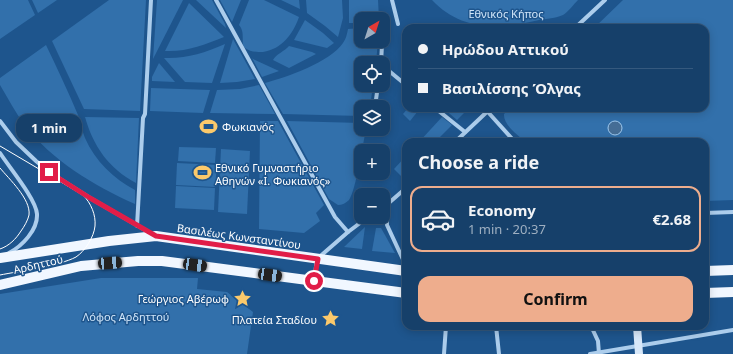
<!DOCTYPE html>
<meta charset="utf-8">
<style>
:root{--surface:#16406a;--page:#1f4770;--text:#f1f3f6;--muted:#9eafc1;--line:#35597e;--accent:#eead8d}
body{margin:0;font-family:"Noto Sans",sans-serif;background:var(--page);color:var(--text);height:100vh;display:flex;flex-direction:column;font-size:15px;white-space:nowrap}
*{box-sizing:border-box;margin:0}
p{font-size:13px;color:var(--muted)}
.icon{flex:none;width:22px;height:22px;fill:none;stroke:currentColor;stroke-width:2;stroke-linecap:round;stroke-linejoin:round}
.map{position:relative;flex:1;overflow:hidden}
.details{position:absolute;left:402px;top:138px;width:307px;height:192px;display:flex;flex-direction:column;background:var(--surface);border-radius:12px;box-shadow:0 2px 10px #0003,0 0 0 1px var(--line)}
.details>*{flex:none}
.top-card{position:absolute;left:402px;top:24px;width:307px;height:88px;border-radius:12px;box-shadow:0 2px 10px #0003,0 0 0 1px var(--line);display:grid;align-content:center;height:88px;padding:0 16px;background:var(--surface)}
.needle{width:26px;rotate:39deg}
.fabs{position:absolute;left:354px;top:12px;display:grid;gap:8px}
.fabs a{display:grid;place-items:center;width:36px;height:36px;border-radius:8px;background:var(--surface);box-shadow:0 2px 10px #0003,0 0 0 1px var(--line);font-size:20px}
.end{position:absolute;width:18px;height:18px;margin:-9px;border:5px solid #e11d48;background:#fff;box-shadow:0 0 0 2px #fff}
.from{border-radius:50%}
.bubble{position:absolute;height:28px;border-radius:12px;background:var(--surface);box-shadow:0 2px 10px #0003,0 0 0 1px var(--line);font-size:13px;font-weight:700;line-height:28px;text-align:center}
.car{position:absolute;width:12px;height:24px;margin:-12px -6px;border-radius:5px;box-shadow:0 0 3px 1px #0007;background:linear-gradient(#222 24%,#8ab4d8 0 40%,#222 0 76%,#8ab4d8 0 86%,#222 0)}
.top-card b{display:flex;align-items:center;gap:14px;height:38px;font-size:15px}
.top-card b+b{border-top:1px solid var(--line)}
.top-card i{width:10px;height:10px;background:var(--text)}
ul{padding:0;list-style:none}
li{display:flex;align-items:center;gap:12px;height:66px;margin:0 8px 6px;padding:0 8px;border:2px solid transparent;border-radius:12px}
li div{flex:1}
li b{display:block;font-size:15px}
li em{font-style:normal;font-weight:700}
li.on{border-color:var(--accent)}
li>.icon{width:36px;height:36px;stroke-width:1.5}
h2{padding:0 16px;font-size:18px;line-height:48px}
.action{display:flex;gap:8px;margin-top:auto;padding:8px 16px}
.action a{flex:1;height:46px;border-radius:12px;background:var(--accent);color:#111;font-size:16px;font-weight:700;line-height:46px;text-align:center}
.map>svg:first-child{display:block}
</style>
<div class="map">
<svg width="733" height="354" viewBox="0 0 733 354">
<rect width="100%" height="100%" fill="#1e558d"/>
<g fill="#3270ab">
<polygon points="0,0 28,0 35,15 0,39"/>
<polygon points="32,0 57,0 38,13"/>
<polygon points="109,0 146,0 140,111 84,109 52,41"/>
<polygon points="157,0 183,0 153,59"/>
<polygon points="196,0 212,0 225,24 226,28"/>
<polygon points="220,0 241,0 232,22"/>
<path d="M249,0h15l35,17c-6,17 -17,32 -36,35 -6,0 -13,0 -18,-4 -5,-5 1,-15 -6,-23z"/>
<polygon points="281,0 299,0 300,9"/>
<polygon points="306,0 342,0 343,18 338,37 325,26 307,13"/>
<polygon points="349,0 378,0 379,19 361,19 361,23 349,23"/>
<path d="M432,0h146c-4,4 -10,12 -15,15 -7,3 -17,4 -24,5 -39,9 -77,12 -107,-20z"/>
<path d="M623,0h110v200l-28,1v-59h-180c-7,-7 -22,-17 -21,-28l6,-6h195v-80h-111z"/>
<path d="M189,3l35,34c-20,8 -37,15 -59,14z"/>
<polygon points="305,20 323,33 334,43 327,48 294,40"/>
<path d="M361,28v13h17l-2,22h-15v22h12l-3,22h-9v9l-78,-2 -18,-31c22,-6 65,-21 78,-40 3,-4 4,-9 5,-14z"/>
<polygon points="233,39 255,79 237,82 220,83"/>
<path d="M225,44l-13,39 -27,-1 -21,-24c22,1 40,-5 61,-14z"/>
<path d="M46,45c11,23 22,46 32,70 3,7 4,16 7,23 10,23 29,41 50,52v14c-42,-19 -83,-43 -111,-80 -9,-12 -16,-26 -24,-39v-7z"/>
<path d="M289,46l23,6 4,2 -27,14 -16,-8c3,-6 12,-9 16,-14z"/>
<polygon points="252,58 253,59 279,71 262,77"/>
<polygon points="159,63 175,82 152,81 152,77"/>
<polygon points="259,85 275,114 210,113 217,90 240,89"/>
<polygon points="151,88 210,90 203,113 150,111"/>
<polygon points="408,108 414,108 418,111 410,121 403,114"/>
<polygon points="443,108 469,108 457,120"/>
<path d="M85,117l54,1 -3,65c-27,-14 -43,-37 -51,-66z"/>
<polygon points="442,117 452,125 435,142 419,142"/>
<polygon points="260,121 278,121 324,205 316,213 320,221 304,233 259,229"/>
<path d="M287,121l74,2v6h5c-3,14 -10,61 -17,71 -3,3 -7,5 -11,5l-9,-6z"/>
<polygon points="179,147 216,148 215,163 178,161"/>
<polygon points="221,149 250,151 247,214 218,212"/>
<polygon points="406,156 406,170 401,176 394,169"/>
<polygon points="177,163 217,165 215,187 176,185"/>
<polygon points="176,186 215,188 214,210 175,208"/>
<polygon points="365,227 362,249 344,247"/>
<polygon points="376,228 381,228 395,253 372,251"/>
<polygon points="101,278 198,278 197,289 227,292 253,312 247,354 0,354 0,294"/>
</g>
<circle fill="#456d95" stroke="#9fc9ee" cx="615" cy="128" r="7"/>
<g fill="none" stroke-linecap="round" stroke-linejoin="round">
<g stroke="#accdec" stroke-width="4">
<polyline points="216,0 335,217 348,232"/>
<polyline points="392,0 398,24"/>
<polyline points="575,28 605,0"/>
<polyline points="381,63 383,27"/>
<polyline points="383,66 406,85"/>
<polyline points="375,107 378,85"/>
<polyline points="435,108 465,132"/>
<polyline points="487,111 515,142"/>
<polyline points="0,121 16,142 36,161 49,172 90,198 152,234"/>
<polyline points="455,142 491,108"/>
<path d="M0,153c9,14 36,46 37,61 1,16 -15,32 -28,39"/>
<polyline points="386,207 387,225 406,266"/>
<polyline points="383,208 406,188"/>
<polyline points="705,213 733,212"/>
<polyline points="137,226 143,118 145,114 151,0"/>
<polyline points="314,281 317,259 348,232 368,217"/>
<polyline points="496,326 499,354"/>
<polyline points="591,326 598,341 599,354"/>
<polyline points="444,354 446,326"/>
<polyline points="590,354 733,330"/>
</g>
<polyline stroke="#d8e8f9" stroke-width="8" points="637,326 639,354"/>
<g stroke="#f1f7ff" stroke-width="10">
<polyline points="0,258 109,241 156,236 406,271"/>
<polyline points="705,271 733,270"/>
<polyline points="0,285 81,266 138,261 162,261 406,293"/>
<polyline points="705,293 733,292"/>
</g>
<g stroke="#fff" stroke-width="1">
<path d="M0,146l83,49c8,8 13,20 12,31 -1,11 -10,25 -19,31 -17,9 -56,14 -76,18"/>
<path d="M0,168c9,11 31,31 29,47 -1,5 -5,12 -8,16 -5,8 -12,15 -21,18"/>
</g>
</g>
<g fill="none" stroke-linecap="round" stroke-linejoin="round">
<polyline stroke="#e11d48" stroke-width="5" points="49,172 90,198 156,236 318,259 314,281"/>
</g>
<defs>
<symbol id="stadium-bare" viewBox="-9 -9 18 18"><path d="M0-5a6.5 5 0 1 0 0 10a6.5 5 0 1 0 0-10ZM-3.5-1.8h7v3.6h-7Z" fill="#fbc96b" stroke="#1e558d" stroke-width="2.5" paint-order="stroke"/></symbol>
<symbol id="sight-bare" viewBox="-9 -9 18 18"><path d="M0-6L1.8-2.2L6-1.7L2.9 1.2L3.7 5.4L0 3.3L-3.7 5.4L-2.9 1.2L-6-1.7L-1.8-2.2Z" fill="#fbc96b" stroke="#1e558d" stroke-width="2.5" paint-order="stroke"/></symbol>
</defs>
<g fill-rule="evenodd">
<use href="#stadium-bare" x="196" y="114" width="25" height="25"/>
<use href="#stadium-bare" x="190" y="160" width="25" height="25"/>
<use href="#sight-bare" x="230" y="286" width="25" height="25"/>
<use href="#sight-bare" x="318" y="306" width="25" height="25"/>
</g>
<g text-anchor="middle" dominant-baseline="central" stroke-width="3" stroke-linejoin="round" paint-order="stroke">
<g font-size="11" fill="#d1e6f9" stroke="#1e558d">
<text x="506" y="13">Εθνικός Κήπος</text>
<text x="126" y="316">Λόφος Αρδηττού</text>
</g>
<g font-size="11" fill="#fff" stroke="#1e558d" text-anchor="start">
<text x="222" y="126">Φωκιανός</text>
<text x="215" y="167">Εθνικό Γυμναστήριο<tspan x="215" dy="13">Αθηνών «Ι. Φωκιανός»</tspan></text>
<text x="229" y="298" text-anchor="end">Γεώργιος Αβέρωφ</text>
<text x="317" y="319" text-anchor="end">Πλατεία Σταδίου</text>
</g>
<g font-size="11" fill="#fff" stroke="#1e558d">
<text transform="translate(239 236) rotate(8)">Βασιλέως Κωνσταντίνου</text>
<text transform="translate(38 264) rotate(-13)">Αρδηττού</text>
</g>
</g>
</svg>
<div class="fabs">
<a><svg class="needle" viewBox="-14 -14 28 28"><path d="M0-13l5 13h-10z" fill="#e53935"/><path d="M0 13l5-13h-10z" fill="#9eafc1"/></svg></a>
<a><svg class="icon" aria-label="locate" viewBox="0 0 24 24"><circle cx="12" cy="12" r="6"/><path d="M12 2v4M12 18v4M2 12h4M18 12h4"/></svg></a>
<a><svg class="icon" aria-label="layers" viewBox="0 0 24 24"><path d="M12 4l9 5-9 5-9-5zM3 14l9 5 9-5"/></svg></a>
<a>+</a>
<a>−</a>
</div>
<i class="end from" style="left:314px;top:281px"></i>
<i class="end" style="left:49px;top:172px"></i>
<div class="bubble" style="left:16px;top:114px;width:66px">1 min</div>
<i class="car" style="left:110px;top:263px;rotate:86deg"></i>
<i class="car" style="left:195px;top:265px;rotate:98deg"></i>
<i class="car" style="left:270px;top:275px;rotate:98deg"></i>
<div class="top-card">
<b><i class="from"></i>Ηρώδου Αττικού</b>
<b><i></i>Βασιλίσσης Όλγας</b>
</div>
<section class="details">
<h2>Choose a ride</h2>
<ul>
<li class="on"><svg class="icon" aria-label="car" viewBox="0 0 24 24"><path d="M5 17H2v-5l4-1 3-4h7l3 4 3 1v5h-3M9 17h6M6 11h13"/><circle cx="7" cy="17" r="2"/><circle cx="17" cy="17" r="2"/></svg><div><b>Economy</b><p>1 min · 20:37</p></div><em>€2.68</em></li>
</ul>
<div class="action"><a>Confirm</a></div>
</section>
</div>
